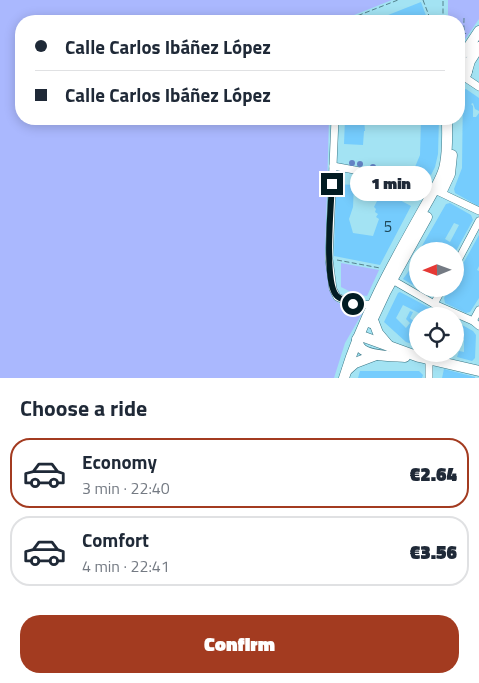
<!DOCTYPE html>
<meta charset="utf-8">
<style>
:root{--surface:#fff;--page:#f2f2f3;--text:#1f2937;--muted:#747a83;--line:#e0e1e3;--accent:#a33b20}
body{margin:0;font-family:"Titillium Web",sans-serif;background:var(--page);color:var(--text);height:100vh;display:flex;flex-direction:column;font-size:19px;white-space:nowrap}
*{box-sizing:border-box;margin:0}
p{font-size:16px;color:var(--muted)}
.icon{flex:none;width:28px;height:28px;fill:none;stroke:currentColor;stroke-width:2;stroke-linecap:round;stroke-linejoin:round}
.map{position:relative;height:378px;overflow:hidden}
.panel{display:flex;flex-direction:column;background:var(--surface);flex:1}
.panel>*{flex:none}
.hud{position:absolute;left:15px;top:15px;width:450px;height:110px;border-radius:20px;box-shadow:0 2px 12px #0003;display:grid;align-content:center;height:110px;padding:0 20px;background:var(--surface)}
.needle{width:32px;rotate:269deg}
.tools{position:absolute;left:409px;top:242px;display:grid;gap:10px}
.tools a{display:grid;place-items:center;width:55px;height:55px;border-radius:50%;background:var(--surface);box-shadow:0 2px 12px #0003;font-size:25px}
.end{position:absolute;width:22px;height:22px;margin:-11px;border:6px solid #021c22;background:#fff;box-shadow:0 0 0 2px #fff}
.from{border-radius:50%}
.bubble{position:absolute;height:35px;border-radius:18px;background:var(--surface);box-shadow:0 2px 12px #0003;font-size:16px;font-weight:800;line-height:35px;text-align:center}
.hud b{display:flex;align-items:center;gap:18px;height:48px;font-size:19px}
.hud b+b{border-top:1px solid var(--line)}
.hud i{width:12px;height:12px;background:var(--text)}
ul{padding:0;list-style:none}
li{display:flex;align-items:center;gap:15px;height:70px;margin:0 10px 8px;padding:0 10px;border:2px solid var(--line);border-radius:20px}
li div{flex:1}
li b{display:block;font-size:19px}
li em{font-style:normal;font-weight:800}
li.selected{border-color:var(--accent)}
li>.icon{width:45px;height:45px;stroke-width:1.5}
h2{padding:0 20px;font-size:22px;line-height:60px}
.button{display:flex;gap:10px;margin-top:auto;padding:10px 20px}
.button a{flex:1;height:58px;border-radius:20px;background:var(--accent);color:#fff;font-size:20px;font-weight:800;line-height:58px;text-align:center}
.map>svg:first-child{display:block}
</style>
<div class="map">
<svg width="479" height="378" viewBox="0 0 479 378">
<rect width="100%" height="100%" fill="#a3e3f3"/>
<g fill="#aab8fe">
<polygon points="0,0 392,0 339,21 21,21 21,119 329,119 325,259 332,298 344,307 363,312 345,343 334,378 0,378"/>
<polygon points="448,0 479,0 479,19 459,48 459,21 448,21"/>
<polygon points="341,263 379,270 367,296 355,294 341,287"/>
</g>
<g fill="#75ccfd" fill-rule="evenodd">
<polygon points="421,2 428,21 373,21"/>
<polygon points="466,89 479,98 479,111 475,109 473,103 471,104 473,106 473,117 476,117 479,113 479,205 478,206 455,193 454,189 462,168 463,90"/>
<polygon points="345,119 364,119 365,131 364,131 363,145 344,144"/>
<polygon points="421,119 439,119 438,154 435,167 431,175 415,167 420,155"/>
<polygon points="336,184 354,185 353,207 349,219 353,233 373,236 379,219 376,217 378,214 375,212 376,209 374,207 378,199 375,198 379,189 411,206 380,265 334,256"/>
<path d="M450,203l21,12 2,5 -17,31 -17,-1v1h-20l27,-47zM454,223l5,2 -9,17 -5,-3z"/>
<polygon points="479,235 479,266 477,270 479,271 479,298 470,312 466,313 445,303 444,298 449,289 455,289 455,278"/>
<polygon points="418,255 418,284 416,287 403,279 411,268 410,268"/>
<polygon points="400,292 445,316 425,316 403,305 396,318 406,328 410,323 406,319 410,311 413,312 410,318 418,325 418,346 406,342 384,322 398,293"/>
<polygon points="455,321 473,331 476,335 475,358 472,361 457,357 459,351 464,352 464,339 455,334"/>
<polygon points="444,369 475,377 475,378 442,378"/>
<polygon points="360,371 419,371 423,375 422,378 358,378"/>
</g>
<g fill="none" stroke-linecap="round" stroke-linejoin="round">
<defs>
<g id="street">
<polyline points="464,77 479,87"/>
<polyline points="335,119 329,259 333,289 337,297 353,304 361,305 372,304"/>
<polyline points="333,166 392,177 432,195"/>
<polyline points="437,191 479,211"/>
<polyline points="455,266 479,221"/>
<polyline points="389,278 434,304 473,321 479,326"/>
<polyline points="434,304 442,289"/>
<polyline points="473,321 479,310"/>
<polyline points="429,359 429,378"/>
</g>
<g id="secondary">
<polyline points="459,57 465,52 479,31"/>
<path d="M459,59l7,5c3,7 0,14 -7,16"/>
<polyline points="467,71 470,61 479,47"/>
<polyline points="442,191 450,174 452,155"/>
<polyline points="373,320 378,333 389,346"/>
<polyline points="371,323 386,291 427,217"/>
<polyline points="364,337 419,357 479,371"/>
<path d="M357,339c0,1 2,7 3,8 7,10 34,9 45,10"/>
<polyline points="347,370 355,363 376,355"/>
<path d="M344,378c21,-70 59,-132 94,-195 3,-6 6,-12 7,-19 3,-15 2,-31 2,-45"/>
</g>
</defs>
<use href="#street" stroke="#3a7887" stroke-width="8"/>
<use href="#secondary" stroke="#3a7887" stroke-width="11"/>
<g stroke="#55828d" stroke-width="1" stroke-dasharray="5 2.5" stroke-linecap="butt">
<polyline points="423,0 431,21"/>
<path d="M464,18c0,5 -1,13 2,16"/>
<polyline points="344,21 398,0"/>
<polyline points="443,21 443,0"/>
<polyline points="337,260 380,268"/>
</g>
<use href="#street" stroke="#fff" stroke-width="7"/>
<use href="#secondary" stroke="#fff" stroke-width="10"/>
</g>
<g fill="#6583c5">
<circle cx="352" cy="163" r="3"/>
<circle cx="360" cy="164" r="3"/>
<circle cx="373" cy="167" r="3"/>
<circle cx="385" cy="171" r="3"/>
<circle cx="396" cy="175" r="3"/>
<circle cx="383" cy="179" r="3"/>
<circle cx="392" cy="184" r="3"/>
<circle cx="402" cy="188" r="3"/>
<circle cx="412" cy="192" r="3"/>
</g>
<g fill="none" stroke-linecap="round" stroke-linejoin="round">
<path stroke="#021c22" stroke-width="6" d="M332,184c-1,22 -8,96 4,111 4,5 12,6 17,9"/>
</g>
<g text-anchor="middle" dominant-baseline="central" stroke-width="5" stroke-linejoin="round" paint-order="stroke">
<g font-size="15" fill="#1f4859">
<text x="388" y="226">5</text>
</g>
</g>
</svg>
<div class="tools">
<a><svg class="needle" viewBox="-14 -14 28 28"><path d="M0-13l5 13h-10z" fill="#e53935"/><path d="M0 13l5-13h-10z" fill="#747a83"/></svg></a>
<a><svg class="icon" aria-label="locate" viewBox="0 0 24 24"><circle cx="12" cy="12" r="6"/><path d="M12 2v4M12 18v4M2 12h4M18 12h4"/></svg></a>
</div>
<i class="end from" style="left:353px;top:304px"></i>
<i class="end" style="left:332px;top:184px"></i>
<div class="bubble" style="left:350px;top:166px;width:82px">1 min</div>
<div class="hud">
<b><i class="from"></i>Calle Carlos Ibáñez López</b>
<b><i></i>Calle Carlos Ibáñez López</b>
</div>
</div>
<section class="panel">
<h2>Choose a ride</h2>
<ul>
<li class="selected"><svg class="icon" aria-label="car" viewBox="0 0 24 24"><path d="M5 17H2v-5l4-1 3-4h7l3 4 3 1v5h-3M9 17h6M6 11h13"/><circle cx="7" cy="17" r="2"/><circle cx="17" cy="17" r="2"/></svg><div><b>Economy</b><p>3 min · 22:40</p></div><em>€2.64</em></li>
<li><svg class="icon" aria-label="car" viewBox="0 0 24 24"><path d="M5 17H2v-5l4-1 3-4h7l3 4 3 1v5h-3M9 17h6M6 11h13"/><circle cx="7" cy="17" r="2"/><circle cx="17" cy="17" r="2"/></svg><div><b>Comfort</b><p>4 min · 22:41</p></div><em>€3.56</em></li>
</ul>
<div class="button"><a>Confirm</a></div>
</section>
